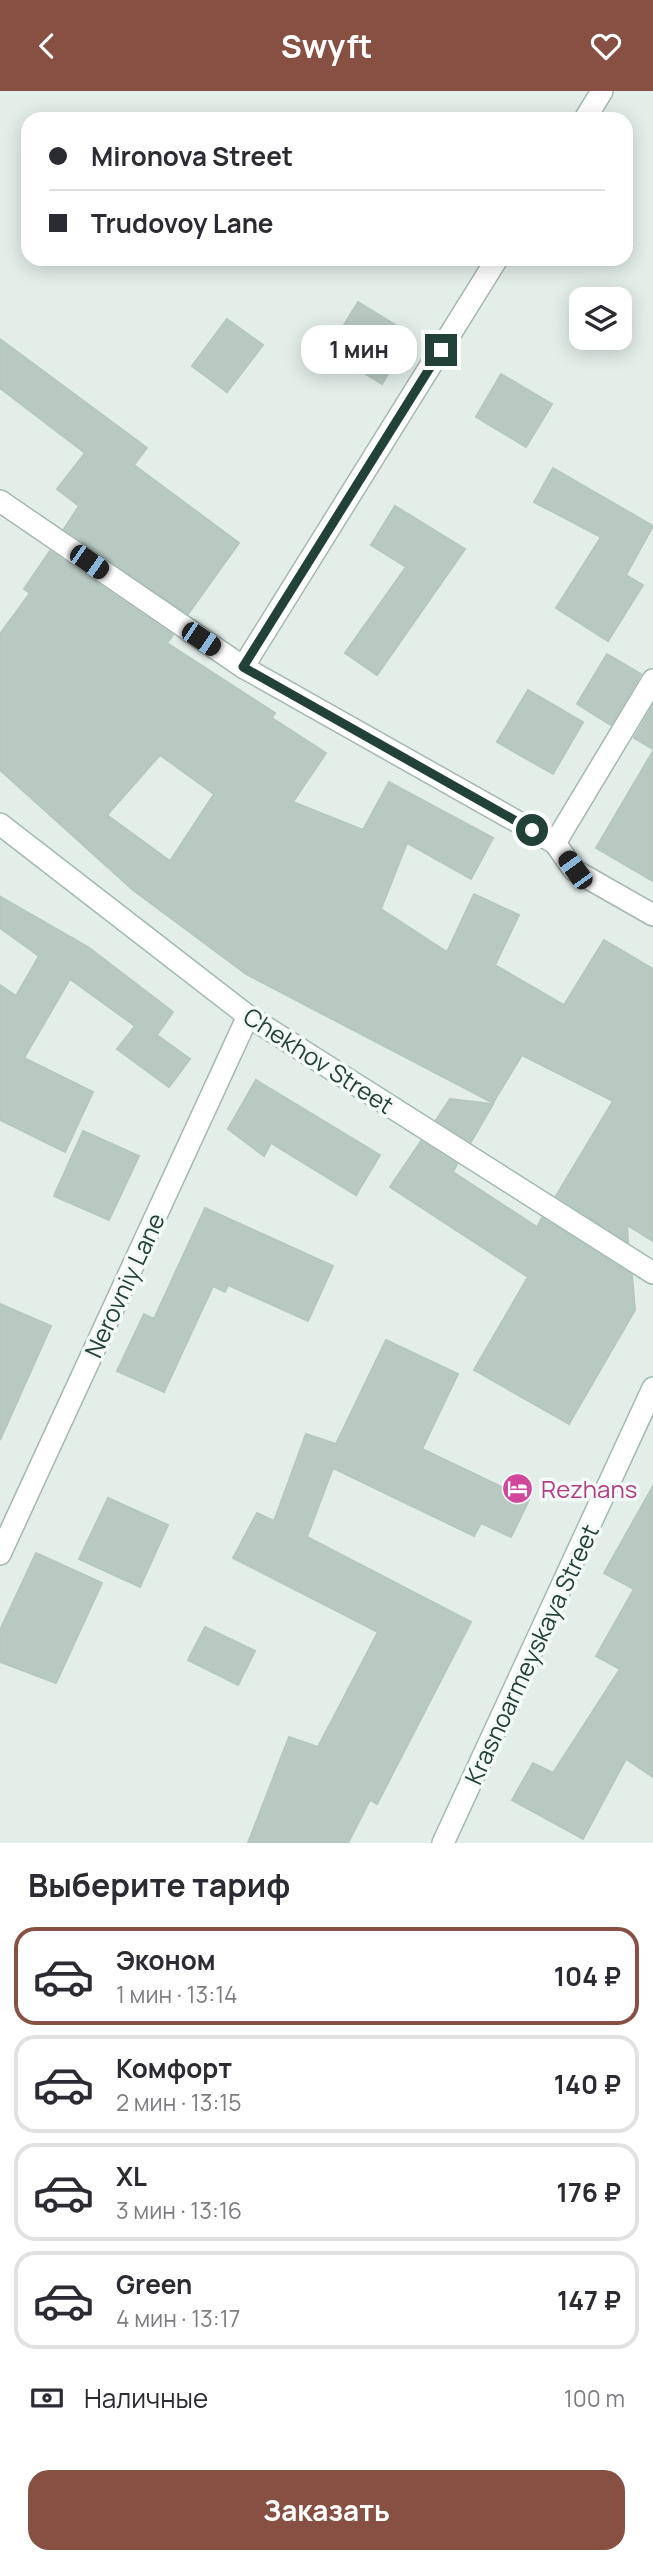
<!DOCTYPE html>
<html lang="ru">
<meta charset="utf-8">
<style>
:root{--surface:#fff;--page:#f7f7f7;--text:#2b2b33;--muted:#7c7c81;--line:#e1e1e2;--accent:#884f43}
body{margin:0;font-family:Manrope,sans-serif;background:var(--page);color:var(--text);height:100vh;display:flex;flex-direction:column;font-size:26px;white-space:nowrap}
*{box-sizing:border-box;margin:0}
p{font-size:23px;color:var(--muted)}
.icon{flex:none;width:38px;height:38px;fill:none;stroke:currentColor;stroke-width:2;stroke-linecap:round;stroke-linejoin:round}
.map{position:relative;height:1752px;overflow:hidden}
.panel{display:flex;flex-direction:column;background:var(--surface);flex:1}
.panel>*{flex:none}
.banner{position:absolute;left:21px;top:21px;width:612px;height:154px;border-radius:21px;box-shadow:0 4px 18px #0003;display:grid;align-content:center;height:154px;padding:0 28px;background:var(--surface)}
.controls{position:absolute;left:569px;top:196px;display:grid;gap:14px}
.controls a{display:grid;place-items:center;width:63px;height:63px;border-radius:14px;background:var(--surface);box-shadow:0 4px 18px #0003;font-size:35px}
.end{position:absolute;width:32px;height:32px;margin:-16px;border:9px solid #224138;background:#fff;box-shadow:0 0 0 4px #fff}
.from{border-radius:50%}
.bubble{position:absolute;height:49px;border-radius:21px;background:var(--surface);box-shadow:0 4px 18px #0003;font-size:23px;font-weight:700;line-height:49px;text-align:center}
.car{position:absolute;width:21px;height:42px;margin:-21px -10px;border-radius:9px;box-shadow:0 0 5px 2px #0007;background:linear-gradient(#222 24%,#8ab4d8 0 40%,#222 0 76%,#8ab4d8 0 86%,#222 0)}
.banner b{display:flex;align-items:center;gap:24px;height:66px;font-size:26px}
.banner b+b{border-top:2px solid var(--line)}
.banner i{width:18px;height:18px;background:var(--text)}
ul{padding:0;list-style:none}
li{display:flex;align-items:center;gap:21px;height:98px;margin:0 14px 10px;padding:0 14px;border:4px solid var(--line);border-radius:21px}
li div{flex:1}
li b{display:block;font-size:26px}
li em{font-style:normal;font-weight:700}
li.active{border-color:var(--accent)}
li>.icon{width:63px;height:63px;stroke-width:1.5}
h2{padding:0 28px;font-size:32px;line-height:84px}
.pay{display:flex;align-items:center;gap:18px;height:77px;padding:0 28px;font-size:26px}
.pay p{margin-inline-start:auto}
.button{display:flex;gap:14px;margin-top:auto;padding:14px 28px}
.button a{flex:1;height:80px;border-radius:21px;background:var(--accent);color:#fff;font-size:28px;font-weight:700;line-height:80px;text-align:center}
header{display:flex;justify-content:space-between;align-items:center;height:91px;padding:0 28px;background:var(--accent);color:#fff;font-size:32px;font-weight:700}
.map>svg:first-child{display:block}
</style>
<header><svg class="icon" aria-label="back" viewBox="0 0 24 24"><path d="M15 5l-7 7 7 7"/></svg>Swyft<svg class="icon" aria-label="heart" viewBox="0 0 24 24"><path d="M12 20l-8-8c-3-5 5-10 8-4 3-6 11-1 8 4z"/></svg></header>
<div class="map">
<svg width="653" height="1752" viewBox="0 0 653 1752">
<rect width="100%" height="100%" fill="#e3eee9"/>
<g fill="#b8c9c2" stroke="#b5c8c0" stroke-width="2" fill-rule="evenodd">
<polygon points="358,211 412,244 382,293 328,260"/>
<polygon points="227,228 263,254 227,301 192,275"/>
<polygon points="0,248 147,357 134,374 239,452 188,523 64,438 79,415 57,398 85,362 0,297"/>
<polygon points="501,283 552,313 526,356 476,326"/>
<polygon points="553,377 653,435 626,484 643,494 608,550 556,517 601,446 534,411"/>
<polygon points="395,415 465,458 377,584 345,562 406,476 371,454"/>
<path d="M50,460l123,84 -6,8 108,70 -3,5 54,35 -33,49 70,28 26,-48 104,56 -22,41 -64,-36 -26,66 66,43 27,-58 45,21 -24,50 69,40 40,-65 49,29v272l-26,-16 1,17 -72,-46 57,-95 -91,-46 -29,48 -247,-129 -113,-84 -133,-120v-136l30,-41 -6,-4zM160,664l54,39 -44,67 -63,-46z"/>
<polygon points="607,563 641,583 611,634 577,613"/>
<polygon points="528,599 583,631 553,683 497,651"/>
<polygon points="653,614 653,658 634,647"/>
<polygon points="653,660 653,790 596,757"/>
<polygon points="1,806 88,856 173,921 157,944 190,968 169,996 117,958 135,935 70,888 24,967 93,1001 65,1061 0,1029 0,894 16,905 39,865 0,837"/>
<polygon points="256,989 380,1064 356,1104 271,1052 264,1065 228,1038"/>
<polygon points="450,1008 493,1013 471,1051 436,1029"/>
<polygon points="83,1040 139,1065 109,1129 54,1105"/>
<polygon points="421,1050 457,1073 453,1081 537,1136 542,1127 632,1184 635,1219 569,1333 474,1279 528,1186 390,1096"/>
<polygon points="205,1117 333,1175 308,1230 228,1194 225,1201 213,1195 164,1301 117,1280 144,1223 154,1228"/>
<polygon points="0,1213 51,1235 0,1349"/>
<polygon points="386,1249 458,1283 422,1358 529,1409 511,1446 481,1432 474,1445 333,1377 307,1446 471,1531 377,1713 370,1709 348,1752 248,1752 289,1646 318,1656 378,1541 233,1467 257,1422 274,1430 306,1343 336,1353"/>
<polygon points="653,1395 653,1686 626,1668 583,1748 512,1709 533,1672 553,1682 620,1578 596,1565 634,1498 604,1482"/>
<polygon points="108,1407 168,1434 140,1496 79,1468"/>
<polygon points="36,1462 102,1492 56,1592 0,1571 0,1539"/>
<polygon points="205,1536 255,1560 238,1594 188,1569"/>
</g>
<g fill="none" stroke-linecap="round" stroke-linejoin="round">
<defs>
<g id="minor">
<polyline points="585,28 602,0"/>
<polyline points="0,410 243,576 555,752 574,779 653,824"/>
<polyline points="243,576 497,168"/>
<polyline points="555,752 653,589"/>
<polyline points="0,1463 248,925"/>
</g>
<g id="secondary">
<polyline points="0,733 248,925 653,1182"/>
<polyline points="443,1752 653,1297"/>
</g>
</defs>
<use href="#minor" stroke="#a5b7b0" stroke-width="24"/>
<use href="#secondary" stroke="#a1bab1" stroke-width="24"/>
<use href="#minor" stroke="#fff" stroke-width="21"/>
<use href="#secondary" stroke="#fff" stroke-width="21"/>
</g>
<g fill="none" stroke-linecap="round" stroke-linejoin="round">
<polyline stroke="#224138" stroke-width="9" points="441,259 243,576 532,739"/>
</g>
<defs>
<symbol id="hotel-disc" viewBox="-11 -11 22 22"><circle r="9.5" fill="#d1479c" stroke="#f4faf7"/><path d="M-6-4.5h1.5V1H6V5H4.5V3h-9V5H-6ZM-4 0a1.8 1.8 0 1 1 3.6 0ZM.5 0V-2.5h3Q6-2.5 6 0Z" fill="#fff"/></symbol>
</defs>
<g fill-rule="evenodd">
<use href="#hotel-disc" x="500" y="1380" width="35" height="35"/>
</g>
<g text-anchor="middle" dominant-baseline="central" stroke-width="7" stroke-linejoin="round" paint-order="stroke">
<g font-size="24" fill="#224138" stroke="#f4faf7">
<text transform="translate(319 969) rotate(33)">Chekhov Street</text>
<text transform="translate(124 1194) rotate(-65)">Nerovniy Lane</text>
<text transform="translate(531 1563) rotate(-65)">Krasnoarmeyskaya Street</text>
</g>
<g font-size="24" fill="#b23c85" stroke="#f4faf7" text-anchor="start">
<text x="541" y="1397">Rezhans</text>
</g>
</g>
</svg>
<div class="controls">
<a><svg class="icon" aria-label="layers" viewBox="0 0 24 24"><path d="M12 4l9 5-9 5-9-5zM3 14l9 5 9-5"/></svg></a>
</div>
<i class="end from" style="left:532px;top:739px"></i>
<i class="end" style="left:441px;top:259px"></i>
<div class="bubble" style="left:301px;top:234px;width:116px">1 мин</div>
<i class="car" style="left:89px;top:471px;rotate:125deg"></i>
<i class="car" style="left:201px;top:548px;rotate:124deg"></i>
<i class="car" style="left:575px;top:779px;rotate:324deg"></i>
<div class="banner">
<b><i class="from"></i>Mironova Street</b>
<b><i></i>Trudovoy Lane</b>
</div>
</div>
<section class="panel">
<h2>Выберите тариф</h2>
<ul>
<li class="active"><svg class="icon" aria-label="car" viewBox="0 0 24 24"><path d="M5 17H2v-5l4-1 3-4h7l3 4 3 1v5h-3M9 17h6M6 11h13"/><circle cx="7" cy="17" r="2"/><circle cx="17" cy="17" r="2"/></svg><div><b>Эконом</b><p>1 мин · 13:14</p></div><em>104 ₽</em></li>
<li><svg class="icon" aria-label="car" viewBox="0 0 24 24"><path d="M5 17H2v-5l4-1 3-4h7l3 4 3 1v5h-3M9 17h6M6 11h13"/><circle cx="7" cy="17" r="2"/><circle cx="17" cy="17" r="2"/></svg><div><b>Комфорт</b><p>2 мин · 13:15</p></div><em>140 ₽</em></li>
<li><svg class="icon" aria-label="car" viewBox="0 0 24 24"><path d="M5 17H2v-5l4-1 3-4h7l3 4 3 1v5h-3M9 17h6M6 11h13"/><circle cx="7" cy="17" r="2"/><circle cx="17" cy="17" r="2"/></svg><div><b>XL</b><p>3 мин · 13:16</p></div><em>176 ₽</em></li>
<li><svg class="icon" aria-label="car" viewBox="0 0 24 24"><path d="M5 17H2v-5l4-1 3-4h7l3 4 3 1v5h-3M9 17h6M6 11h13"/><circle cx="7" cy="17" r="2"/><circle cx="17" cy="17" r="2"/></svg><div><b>Green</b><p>4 мин · 13:17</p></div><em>147 ₽</em></li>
</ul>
<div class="pay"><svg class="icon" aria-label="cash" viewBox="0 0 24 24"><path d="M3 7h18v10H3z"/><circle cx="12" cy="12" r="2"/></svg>Наличные<p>100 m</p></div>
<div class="button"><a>Заказать</a></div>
</section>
